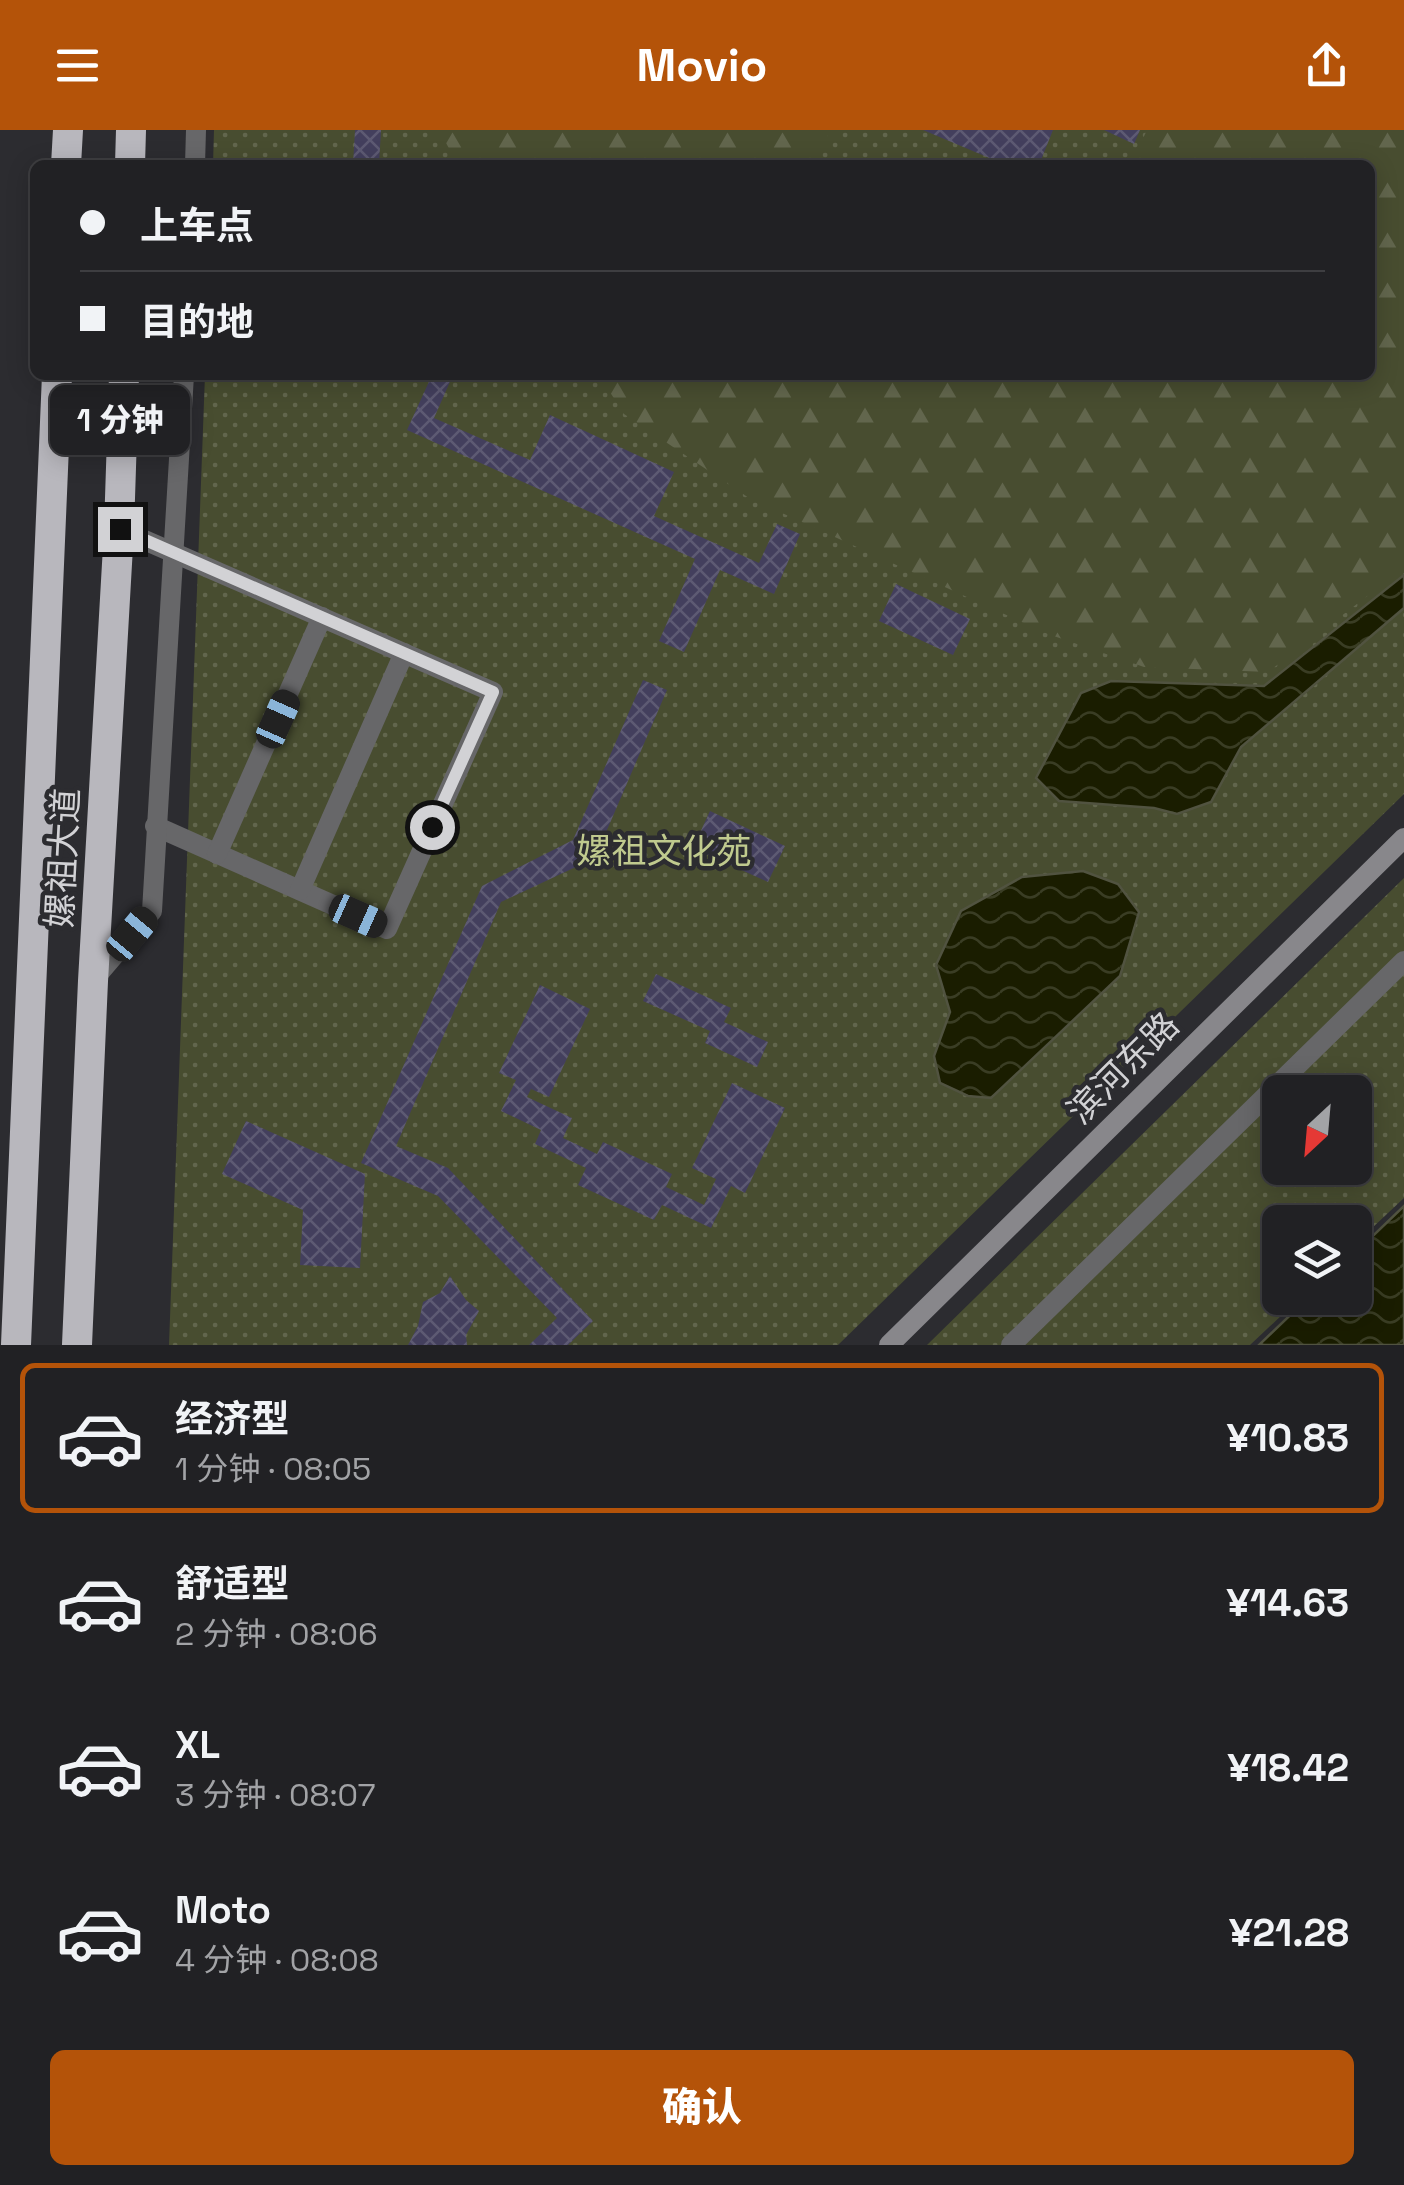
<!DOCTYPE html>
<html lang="zh">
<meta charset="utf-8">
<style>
:root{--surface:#212124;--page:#2d2e31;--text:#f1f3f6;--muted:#a2a3a6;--line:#3e3e41;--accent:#b45309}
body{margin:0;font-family:"Space Grotesk","Noto Sans SC",sans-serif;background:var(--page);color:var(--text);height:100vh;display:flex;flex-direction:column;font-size:38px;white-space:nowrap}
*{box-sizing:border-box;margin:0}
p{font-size:32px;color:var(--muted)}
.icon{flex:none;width:55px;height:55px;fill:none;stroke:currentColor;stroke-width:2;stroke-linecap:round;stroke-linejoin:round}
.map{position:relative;height:1215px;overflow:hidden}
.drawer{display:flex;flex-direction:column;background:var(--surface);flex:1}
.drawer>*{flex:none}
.hud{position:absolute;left:30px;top:30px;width:1345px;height:220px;border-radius:15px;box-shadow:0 5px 25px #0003,0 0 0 2px var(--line);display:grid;align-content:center;height:220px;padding:0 50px;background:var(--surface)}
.needle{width:65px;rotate:206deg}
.tools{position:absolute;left:1262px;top:945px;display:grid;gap:20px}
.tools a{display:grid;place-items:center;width:110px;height:110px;border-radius:15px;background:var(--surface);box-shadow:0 5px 25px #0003,0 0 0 2px var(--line);font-size:50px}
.end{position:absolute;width:45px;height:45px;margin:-22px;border:12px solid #d2d2d5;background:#111;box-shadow:0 0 0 5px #111}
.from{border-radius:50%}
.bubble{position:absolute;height:70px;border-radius:15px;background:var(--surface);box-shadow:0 5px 25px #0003,0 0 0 2px var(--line);font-size:32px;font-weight:800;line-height:70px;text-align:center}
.car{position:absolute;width:30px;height:60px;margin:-30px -15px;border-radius:12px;box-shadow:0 0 8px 2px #0007;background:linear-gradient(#222 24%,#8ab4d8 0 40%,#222 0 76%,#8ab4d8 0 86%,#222 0)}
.hud b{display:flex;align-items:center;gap:35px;height:95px;font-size:38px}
.hud b+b{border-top:2px solid var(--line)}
.hud i{width:25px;height:25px;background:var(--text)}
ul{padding:18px 0 0;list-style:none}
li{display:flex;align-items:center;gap:30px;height:150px;margin:0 20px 15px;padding:0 30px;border:5px solid transparent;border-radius:15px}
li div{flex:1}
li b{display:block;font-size:38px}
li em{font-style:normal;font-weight:800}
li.active{border-color:var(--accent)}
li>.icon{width:90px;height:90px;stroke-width:1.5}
.button{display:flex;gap:20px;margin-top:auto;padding:20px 50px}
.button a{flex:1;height:115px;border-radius:15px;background:var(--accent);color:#fff;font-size:40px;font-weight:800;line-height:115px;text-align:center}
header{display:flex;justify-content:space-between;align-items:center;height:130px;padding:0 50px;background:var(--accent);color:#fff;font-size:45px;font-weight:800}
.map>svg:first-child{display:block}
</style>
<header><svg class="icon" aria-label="menu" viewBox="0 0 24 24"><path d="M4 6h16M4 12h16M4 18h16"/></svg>Movio<svg class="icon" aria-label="share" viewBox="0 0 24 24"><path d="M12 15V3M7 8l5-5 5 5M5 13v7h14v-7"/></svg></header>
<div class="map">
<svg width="1404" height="1215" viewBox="0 0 1404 1215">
<defs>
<pattern id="green-dots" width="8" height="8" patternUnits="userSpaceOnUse" patternTransform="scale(2.5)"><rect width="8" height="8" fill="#484d30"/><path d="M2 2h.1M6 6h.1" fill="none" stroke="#62664d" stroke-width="1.8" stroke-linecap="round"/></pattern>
<pattern id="forest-firs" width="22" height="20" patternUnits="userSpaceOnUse" patternTransform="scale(2.5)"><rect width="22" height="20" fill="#484d30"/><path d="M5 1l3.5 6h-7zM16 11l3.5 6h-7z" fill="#62664d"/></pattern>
<pattern id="water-waves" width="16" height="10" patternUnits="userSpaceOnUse" patternTransform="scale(2.5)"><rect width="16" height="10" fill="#1a1d00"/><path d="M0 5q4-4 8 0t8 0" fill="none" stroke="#3a3d24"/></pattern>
<pattern id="building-cross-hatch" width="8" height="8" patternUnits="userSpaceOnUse" patternTransform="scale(2.5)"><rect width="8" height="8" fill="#433f5d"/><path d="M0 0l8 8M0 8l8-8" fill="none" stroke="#5d5a73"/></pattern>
</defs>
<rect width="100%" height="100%" fill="#2c2c30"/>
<g fill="url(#green-dots)" fill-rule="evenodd">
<polygon points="214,0 1404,0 1404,664 838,1215 169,1215 205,245 1370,245 1370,35 213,35"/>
<path d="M1404,748v320l-49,46v-22h-75v76h20l-50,47h-323zM1280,962h75v76h-75z"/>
</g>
<g fill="url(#forest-firs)">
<polygon points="439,0 830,0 818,29 820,35 458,35"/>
<polygon points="1147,0 1404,0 1404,438 1268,542 1144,537 1048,504 749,368 624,284 599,245 1370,245 1370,35 1115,35 1137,21"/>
</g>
<g fill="url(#water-waves)" stroke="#515340" stroke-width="2.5">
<polygon points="1404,445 1404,478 1241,617 1211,672 1177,684 1154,678 1059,671 1036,648 1081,563 1111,551 1264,556"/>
<polygon points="1083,741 1118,754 1139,782 1120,846 991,968 968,966 940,953 934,926 950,882 936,835 961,781 1022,747"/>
<polygon points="1404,1076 1404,1215 1259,1215 1308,1168 1355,1168 1355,1123"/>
</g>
<g fill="url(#building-cross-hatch)">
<polygon points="355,0 381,0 379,35 353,35"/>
<polygon points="923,0 1053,0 1039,35 1006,35"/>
<polygon points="1104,0 1140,0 1134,14"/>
<polygon points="432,245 453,245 434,288 530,330 550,285 674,342 654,386 759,433 777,394 800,404 774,464 720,440 684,522 659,511 695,429 407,300"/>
<polygon points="896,454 970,489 953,525 879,491"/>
<polygon points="643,550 667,560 595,728 501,772 396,1016 448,1038 593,1191 568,1215 529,1215 557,1188 438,1066 361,1033 482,756 573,710"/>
<polygon points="710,681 785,716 768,752 693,718"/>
<polygon points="656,844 731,878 724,892 768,912 757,937 705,913 710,901 643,871"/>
<polygon points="540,855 590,879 549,967 531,959 527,967 572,988 563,1008 597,1024 603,1012 672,1044 666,1057 704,1075 716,1049 692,1038 732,953 785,978 745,1063 731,1056 711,1098 662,1075 654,1090 578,1055 586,1038 535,1014 541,1000 501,981 516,950 499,943"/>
<polygon points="246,991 365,1044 360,1138 300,1135 303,1080 222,1044"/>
<polygon points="450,1146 466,1170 479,1181 466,1205 467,1215 408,1215 418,1196 423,1172 440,1163"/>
</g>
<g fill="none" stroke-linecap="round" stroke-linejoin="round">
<g stroke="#676769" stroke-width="20">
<polyline points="195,35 196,0"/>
<polyline points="119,399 493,562 387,799 155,696"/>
<polyline points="217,724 322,487"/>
<polyline points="300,760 404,523"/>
<polyline points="94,849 152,781 184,245"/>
<polyline points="1011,1215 1404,831"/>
</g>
<polyline stroke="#88878b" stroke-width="20" points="889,1215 1404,708"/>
<g stroke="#b8b7bd" stroke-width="30">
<polyline points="66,35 68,0"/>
<polyline points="130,35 131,0"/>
<polyline points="16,1215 57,245"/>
<polyline points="77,1215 93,851 119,399 124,245"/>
</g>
</g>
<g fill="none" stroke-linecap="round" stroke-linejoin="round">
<polyline stroke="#d2d2d5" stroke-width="12" points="120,399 493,562 432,697"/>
</g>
<g text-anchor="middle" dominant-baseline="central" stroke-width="9" stroke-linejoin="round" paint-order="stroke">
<g font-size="35" fill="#c0ca8e" stroke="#2c2c30">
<text x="664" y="721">嫘祖文化苑</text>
</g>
<g font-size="35" fill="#d2d2d5" stroke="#2c2c30">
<text transform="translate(63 728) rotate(-87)">嫘祖大道</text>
<text transform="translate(1123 938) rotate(-45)">滨河东路</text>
</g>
</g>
</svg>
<div class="tools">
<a><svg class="needle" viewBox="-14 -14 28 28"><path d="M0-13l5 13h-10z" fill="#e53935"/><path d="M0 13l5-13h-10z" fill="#a2a3a6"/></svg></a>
<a><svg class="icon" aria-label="layers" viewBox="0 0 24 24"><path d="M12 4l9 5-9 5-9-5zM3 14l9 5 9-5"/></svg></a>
</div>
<i class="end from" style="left:432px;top:697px"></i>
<i class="end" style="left:120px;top:399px"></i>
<div class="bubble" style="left:50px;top:255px;width:140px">1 分钟</div>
<i class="car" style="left:278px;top:589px;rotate:24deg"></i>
<i class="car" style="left:358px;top:786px;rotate:114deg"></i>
<i class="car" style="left:132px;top:804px;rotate:40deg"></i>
<div class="hud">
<b><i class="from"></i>上车点</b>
<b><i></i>目的地</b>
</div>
</div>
<section class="drawer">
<ul>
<li class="active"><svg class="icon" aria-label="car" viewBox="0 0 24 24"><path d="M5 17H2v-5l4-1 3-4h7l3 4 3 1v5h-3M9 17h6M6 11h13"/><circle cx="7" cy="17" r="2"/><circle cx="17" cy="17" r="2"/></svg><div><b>经济型</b><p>1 分钟 · 08:05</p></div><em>¥10.83</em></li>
<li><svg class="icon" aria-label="car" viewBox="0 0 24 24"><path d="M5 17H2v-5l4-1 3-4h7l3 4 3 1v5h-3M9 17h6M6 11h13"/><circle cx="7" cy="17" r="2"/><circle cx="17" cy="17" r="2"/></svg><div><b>舒适型</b><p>2 分钟 · 08:06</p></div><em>¥14.63</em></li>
<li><svg class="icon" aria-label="car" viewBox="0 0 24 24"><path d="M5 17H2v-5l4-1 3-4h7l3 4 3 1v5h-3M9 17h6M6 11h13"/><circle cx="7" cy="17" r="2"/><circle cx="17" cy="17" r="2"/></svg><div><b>XL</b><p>3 分钟 · 08:07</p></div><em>¥18.42</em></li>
<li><svg class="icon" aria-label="car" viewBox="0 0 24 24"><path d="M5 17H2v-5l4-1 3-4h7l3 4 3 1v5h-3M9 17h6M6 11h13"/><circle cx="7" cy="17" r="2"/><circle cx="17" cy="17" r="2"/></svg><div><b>Moto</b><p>4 分钟 · 08:08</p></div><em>¥21.28</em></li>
</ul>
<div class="button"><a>确认</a></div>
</section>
